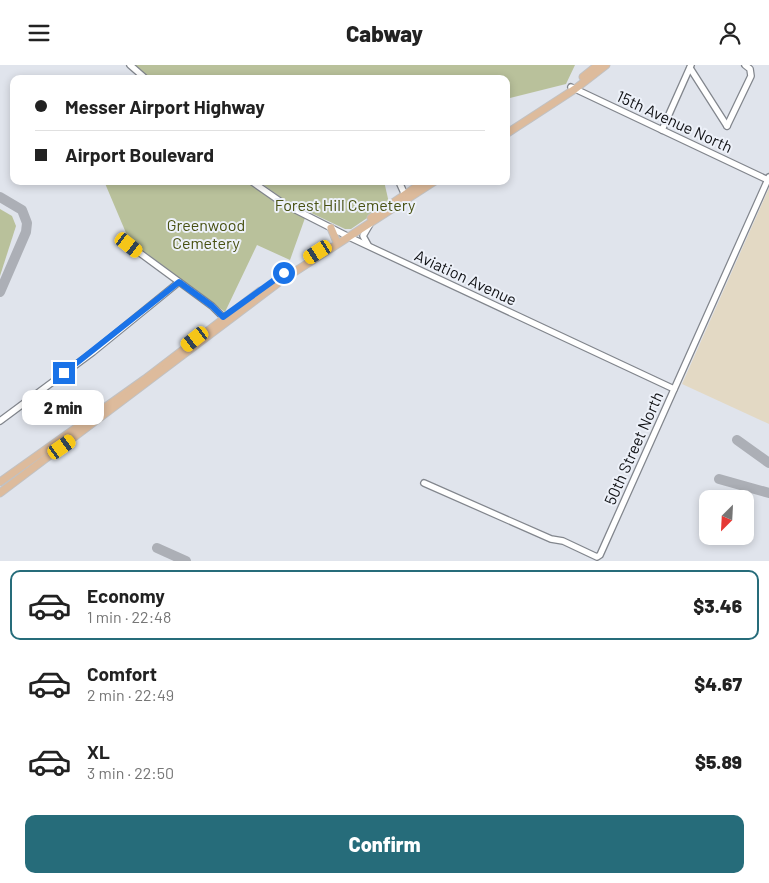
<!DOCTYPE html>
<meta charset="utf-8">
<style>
:root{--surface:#fff;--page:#f2f2f2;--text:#222;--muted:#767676;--line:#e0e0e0;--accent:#266c7a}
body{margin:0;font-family:Barlow,sans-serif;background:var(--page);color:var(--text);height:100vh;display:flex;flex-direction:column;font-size:19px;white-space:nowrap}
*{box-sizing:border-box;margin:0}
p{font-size:16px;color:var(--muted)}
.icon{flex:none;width:28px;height:28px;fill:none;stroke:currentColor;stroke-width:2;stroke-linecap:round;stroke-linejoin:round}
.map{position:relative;height:496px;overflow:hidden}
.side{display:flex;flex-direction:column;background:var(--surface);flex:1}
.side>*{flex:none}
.top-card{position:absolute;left:10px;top:10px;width:500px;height:110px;border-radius:10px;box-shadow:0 2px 8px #0003;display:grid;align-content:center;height:110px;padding:0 25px;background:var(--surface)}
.needle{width:32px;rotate:204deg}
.fabs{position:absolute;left:699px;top:425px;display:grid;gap:10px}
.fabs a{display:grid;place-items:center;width:55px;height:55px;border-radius:10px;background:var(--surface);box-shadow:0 2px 8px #0003;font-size:25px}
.end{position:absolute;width:22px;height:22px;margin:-11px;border:6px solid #1a73e8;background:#fff;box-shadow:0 0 0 2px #fff}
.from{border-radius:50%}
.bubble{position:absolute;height:35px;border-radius:10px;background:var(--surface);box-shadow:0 2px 8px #0003;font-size:16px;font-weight:800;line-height:35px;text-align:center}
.car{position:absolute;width:15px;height:30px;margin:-15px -8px;border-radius:6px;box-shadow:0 0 4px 1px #0007;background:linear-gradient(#f5c518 24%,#345 0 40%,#f5c518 0 76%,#345 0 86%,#f5c518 0)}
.top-card b{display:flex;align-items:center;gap:18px;height:48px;font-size:19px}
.top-card b+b{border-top:1px solid var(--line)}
.top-card i{width:12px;height:12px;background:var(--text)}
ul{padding:9px 0 0;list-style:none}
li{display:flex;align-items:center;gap:15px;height:70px;margin:0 10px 8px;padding:0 15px;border:2px solid transparent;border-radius:10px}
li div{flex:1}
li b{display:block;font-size:19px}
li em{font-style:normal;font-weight:800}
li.selected{border-color:var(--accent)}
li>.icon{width:45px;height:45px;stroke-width:1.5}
.button{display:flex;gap:10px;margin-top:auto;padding:10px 25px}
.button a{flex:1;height:58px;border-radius:10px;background:var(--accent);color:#fff;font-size:20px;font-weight:800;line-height:58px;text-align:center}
header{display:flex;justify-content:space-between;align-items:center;height:65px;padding:0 25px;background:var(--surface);font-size:22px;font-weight:800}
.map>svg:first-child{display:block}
</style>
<header><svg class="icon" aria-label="menu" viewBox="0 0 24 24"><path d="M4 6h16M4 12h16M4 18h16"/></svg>Cabway<svg class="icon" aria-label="person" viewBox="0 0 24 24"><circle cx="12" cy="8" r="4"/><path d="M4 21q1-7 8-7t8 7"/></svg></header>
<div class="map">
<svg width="769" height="496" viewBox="0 0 769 496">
<rect width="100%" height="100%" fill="#e0e4ec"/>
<polygon fill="#e3d9c4" points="769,123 769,359 682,319"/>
<g fill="#b9c19b">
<polygon points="133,0 575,0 566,19 506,34 506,14 150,14"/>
<polygon points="104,116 247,116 282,141 305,153 290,195 257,180 225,247 129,175"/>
<polygon points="258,116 384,116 389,138 351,164 345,164 286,136"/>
<polygon points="0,144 12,151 16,161 0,211"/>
</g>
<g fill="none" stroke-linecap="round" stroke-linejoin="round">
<g stroke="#acafb6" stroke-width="10">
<polyline points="0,132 22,145 27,158 26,167 0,227"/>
<polyline points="737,375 769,398"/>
<polyline points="719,414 769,428"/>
<polyline points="157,483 186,496"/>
</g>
<defs>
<g id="minor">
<polyline points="130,0 146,14"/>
<polyline points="690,3 727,61"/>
<polyline points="571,22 768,115"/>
<polyline points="727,61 751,11 750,4 745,0"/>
<polyline points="662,65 691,0"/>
<polyline points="251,116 284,139 349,172 674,324"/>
<polyline points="401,116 400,119 405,130"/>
<polyline points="129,180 212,241 226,255"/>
<polyline points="368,180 363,171 370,159"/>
<polyline points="0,356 93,287 179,217"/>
<polyline points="424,418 551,474 563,476 597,492 600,490 769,112"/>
</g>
<g id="major">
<polyline points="583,12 598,0"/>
<polyline points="506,69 575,24 606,0"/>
<polyline points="371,153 425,116"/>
<polyline points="331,163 336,175"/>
<polyline points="0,417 145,314 260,226"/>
<polyline points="0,428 282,215 435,116"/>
</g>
</defs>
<use href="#minor" stroke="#82868d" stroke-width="8"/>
<use href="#major" stroke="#c1c1c2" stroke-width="9"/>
<use href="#minor" stroke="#fff" stroke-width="5.5"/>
<use href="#major" stroke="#ddbb9c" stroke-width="7"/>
</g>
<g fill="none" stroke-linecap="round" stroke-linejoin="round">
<polyline stroke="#1a73e8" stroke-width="6" points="64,308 179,217 212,241 223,252 284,208"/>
</g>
<g text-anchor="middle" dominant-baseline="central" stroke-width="4" stroke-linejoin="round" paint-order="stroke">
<g font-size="16" fill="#101114" stroke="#edf1f9">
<text transform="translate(675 56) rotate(25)">15th Avenue North</text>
<text transform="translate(466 212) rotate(25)">Aviation Avenue</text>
<text transform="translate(633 383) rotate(-66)">50th Street North</text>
</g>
<g font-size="16" fill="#475011" stroke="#edf1f9">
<text x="345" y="139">Forest Hill Cemetery</text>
<text x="206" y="159">Greenwood<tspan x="206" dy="18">Cemetery</tspan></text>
</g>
</g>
</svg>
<div class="fabs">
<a><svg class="needle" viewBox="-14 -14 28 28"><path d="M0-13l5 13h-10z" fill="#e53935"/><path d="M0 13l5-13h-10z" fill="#767676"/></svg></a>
</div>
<i class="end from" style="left:284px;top:208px"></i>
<i class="end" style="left:64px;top:308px"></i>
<div class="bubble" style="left:22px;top:325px;width:82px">2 min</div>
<i class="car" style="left:129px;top:180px;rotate:128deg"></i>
<i class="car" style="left:318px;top:187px;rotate:238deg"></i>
<i class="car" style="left:195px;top:274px;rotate:232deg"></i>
<i class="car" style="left:62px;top:382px;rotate:55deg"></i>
<div class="top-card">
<b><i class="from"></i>Messer Airport Highway</b>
<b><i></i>Airport Boulevard</b>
</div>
</div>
<section class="side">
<ul>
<li class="selected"><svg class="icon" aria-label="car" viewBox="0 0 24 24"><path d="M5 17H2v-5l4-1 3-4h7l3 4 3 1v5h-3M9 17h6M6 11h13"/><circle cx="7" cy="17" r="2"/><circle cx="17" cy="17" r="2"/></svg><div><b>Economy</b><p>1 min · 22:48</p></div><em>$3.46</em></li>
<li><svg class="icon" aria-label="car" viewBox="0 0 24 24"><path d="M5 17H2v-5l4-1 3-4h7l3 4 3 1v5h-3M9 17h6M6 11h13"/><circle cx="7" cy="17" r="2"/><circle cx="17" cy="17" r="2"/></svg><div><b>Comfort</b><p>2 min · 22:49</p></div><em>$4.67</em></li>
<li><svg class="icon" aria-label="car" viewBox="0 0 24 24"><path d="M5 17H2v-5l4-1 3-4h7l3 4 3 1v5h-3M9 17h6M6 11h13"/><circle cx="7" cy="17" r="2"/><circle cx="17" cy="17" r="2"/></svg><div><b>XL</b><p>3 min · 22:50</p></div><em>$5.89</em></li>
</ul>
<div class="button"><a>Confirm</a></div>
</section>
